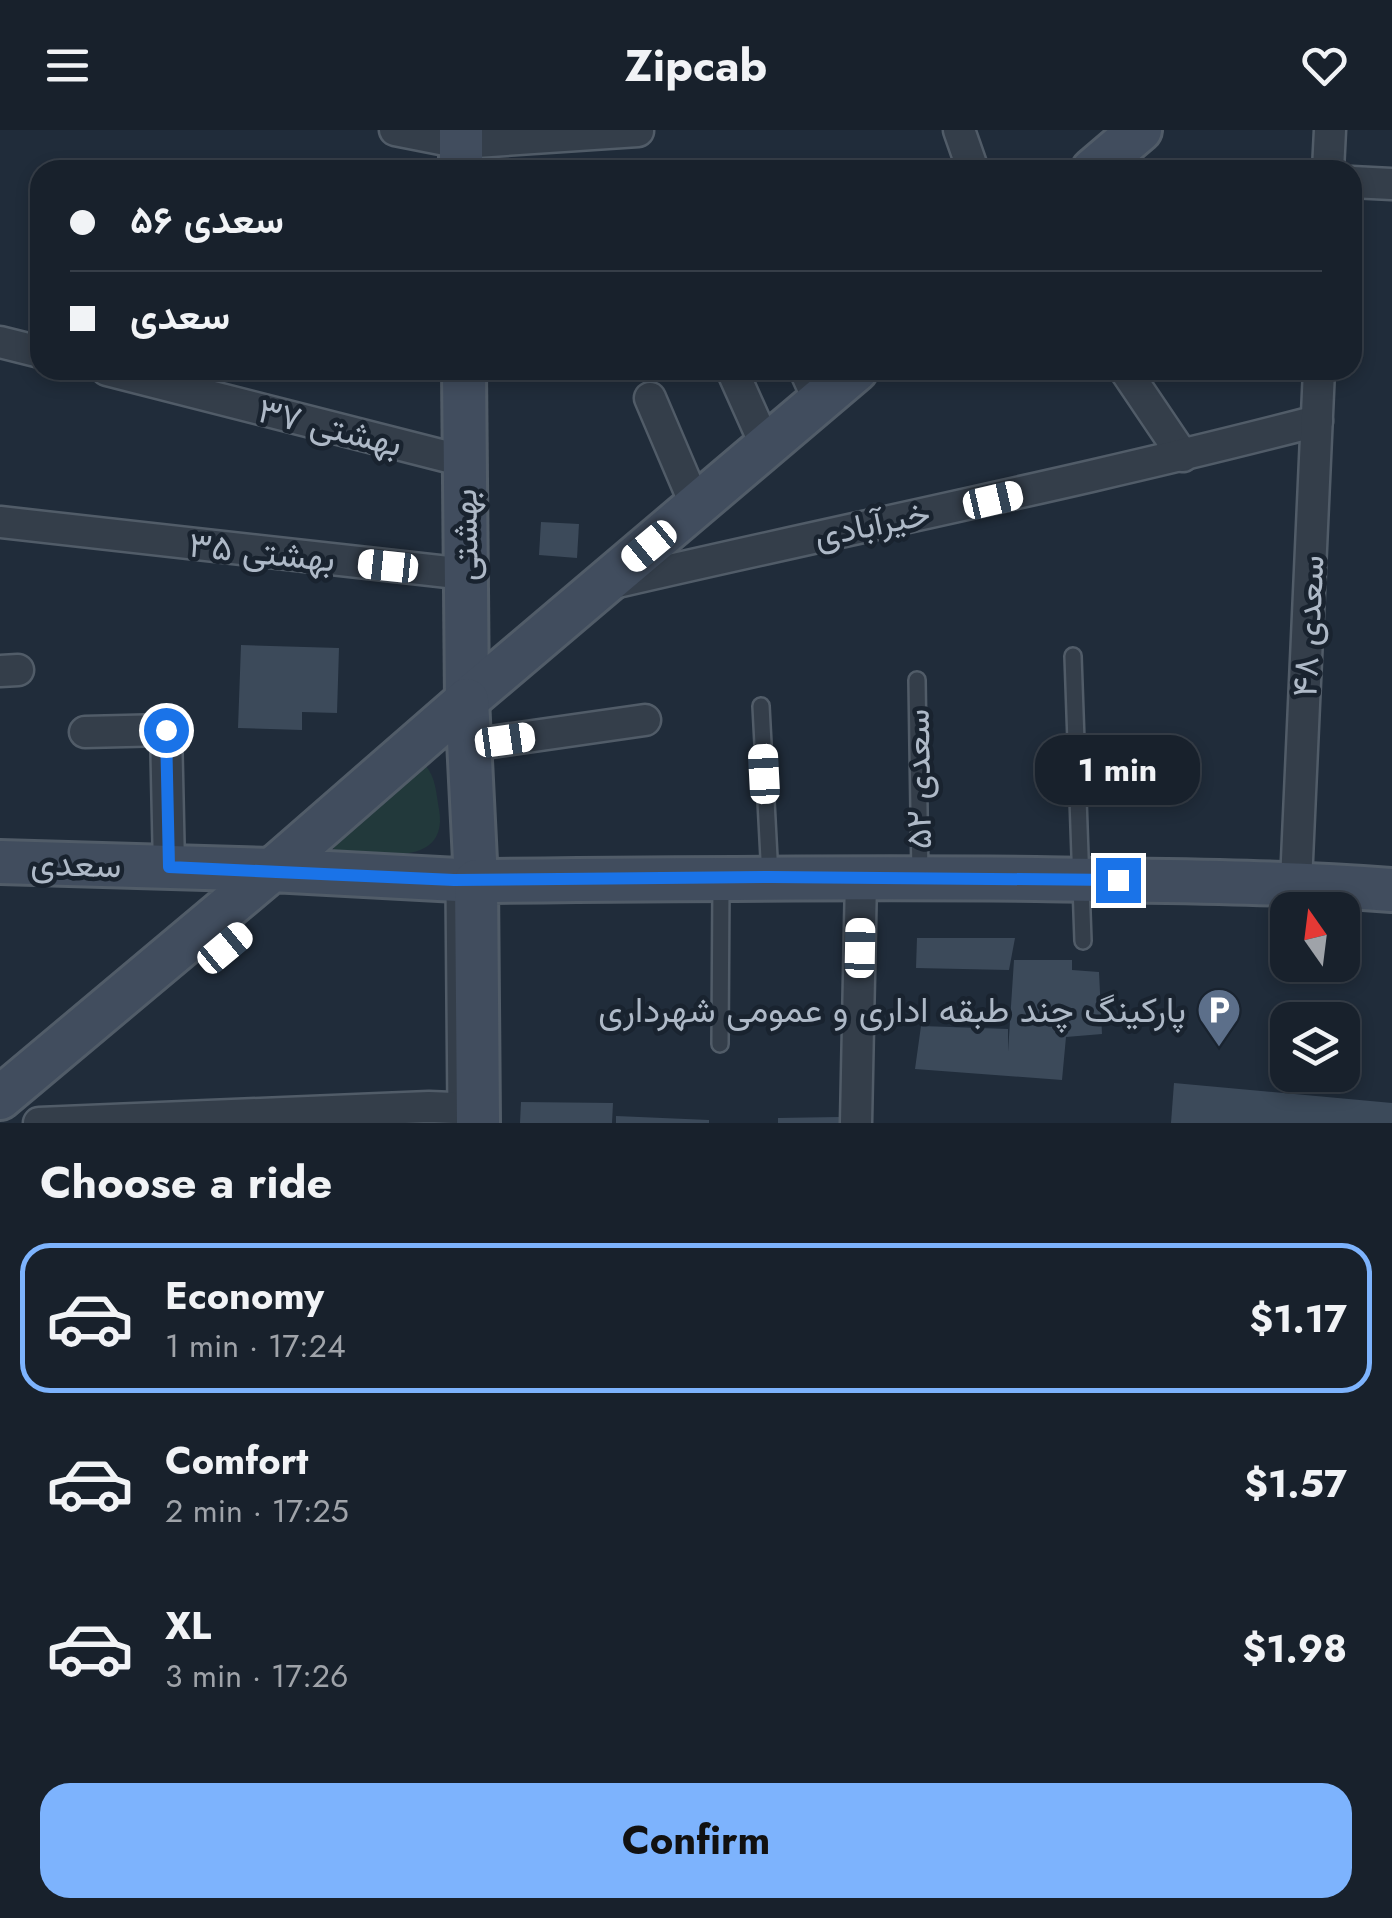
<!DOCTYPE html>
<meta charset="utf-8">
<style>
:root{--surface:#18212c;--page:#212934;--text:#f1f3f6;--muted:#9fa3a9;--line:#363e48;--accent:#7db3fd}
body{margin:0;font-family:Jost,Vazirmatn,sans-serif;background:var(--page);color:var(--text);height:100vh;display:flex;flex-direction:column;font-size:38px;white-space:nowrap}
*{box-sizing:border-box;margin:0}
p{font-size:32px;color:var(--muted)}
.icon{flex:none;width:55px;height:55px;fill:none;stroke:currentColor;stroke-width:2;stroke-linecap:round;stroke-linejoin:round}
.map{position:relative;height:993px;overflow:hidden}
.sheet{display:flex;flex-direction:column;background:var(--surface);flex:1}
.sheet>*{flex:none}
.guide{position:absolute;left:30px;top:30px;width:1332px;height:220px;border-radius:30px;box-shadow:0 5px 15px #0003,0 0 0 2px var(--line);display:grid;align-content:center;height:220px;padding:0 40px;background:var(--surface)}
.needle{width:65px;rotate:346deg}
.tools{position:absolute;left:1270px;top:762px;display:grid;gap:20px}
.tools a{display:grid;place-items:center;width:90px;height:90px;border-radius:20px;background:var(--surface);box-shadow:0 5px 15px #0003,0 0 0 2px var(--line);font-size:50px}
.end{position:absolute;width:45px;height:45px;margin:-22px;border:12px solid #1a73e8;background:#fff;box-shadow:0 0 0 5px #fff}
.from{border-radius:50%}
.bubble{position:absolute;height:70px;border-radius:30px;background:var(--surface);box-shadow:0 5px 15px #0003,0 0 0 2px var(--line);font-size:32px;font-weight:700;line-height:70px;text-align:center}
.car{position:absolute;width:30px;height:60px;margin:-30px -15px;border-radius:12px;box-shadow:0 0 8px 2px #0007;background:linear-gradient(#fff 24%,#345 0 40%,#fff 0 76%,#345 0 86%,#fff 0)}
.guide b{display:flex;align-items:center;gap:35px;height:95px;font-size:38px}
.guide b+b{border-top:2px solid var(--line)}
.guide i{width:25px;height:25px;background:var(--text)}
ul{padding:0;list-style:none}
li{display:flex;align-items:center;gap:30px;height:150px;margin:0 20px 15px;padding:0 20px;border:5px solid transparent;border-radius:30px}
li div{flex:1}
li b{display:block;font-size:38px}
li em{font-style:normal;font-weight:700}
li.on{border-color:var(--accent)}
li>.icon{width:90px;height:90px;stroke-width:1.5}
h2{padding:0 40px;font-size:45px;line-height:120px}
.action{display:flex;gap:20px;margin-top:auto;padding:20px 40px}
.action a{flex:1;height:115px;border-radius:30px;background:var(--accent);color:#111;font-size:40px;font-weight:700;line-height:115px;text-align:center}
header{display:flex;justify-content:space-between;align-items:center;height:130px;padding:0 40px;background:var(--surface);font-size:45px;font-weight:700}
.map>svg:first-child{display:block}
</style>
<header><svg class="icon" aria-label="menu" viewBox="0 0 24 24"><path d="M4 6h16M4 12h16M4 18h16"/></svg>Zipcab<svg class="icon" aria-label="heart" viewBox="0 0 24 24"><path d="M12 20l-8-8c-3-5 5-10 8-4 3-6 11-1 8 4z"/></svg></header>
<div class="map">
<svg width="1392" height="993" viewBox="0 0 1392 993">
<rect width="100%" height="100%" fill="#202c3a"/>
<path fill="#22393b" d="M425,635c11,12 11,28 14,44 11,62 -69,44 -105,41l-2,-14z"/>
<g fill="#3c4a5a">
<polygon points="541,392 579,394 577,428 539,425"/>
<polygon points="241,515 339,518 337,583 302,582 302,600 238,598"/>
<polygon points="917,808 1015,808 1009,840 916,838"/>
<polygon points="1014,830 1072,830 1072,840 1099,842 1102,904 1066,907 1062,950 915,939 921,896 1008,899 1008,922"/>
<polygon points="1174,953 1392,973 1392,993 1171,993"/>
<polygon points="521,972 613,973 612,993 520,993"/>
<polygon points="616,986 709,990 709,993 616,993"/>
<polygon points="839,987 839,993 778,993 778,988"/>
</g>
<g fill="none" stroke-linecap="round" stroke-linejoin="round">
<defs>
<g id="lane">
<polyline points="1073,526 1083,811"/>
<polyline points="917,550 920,746"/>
<polyline points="761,576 770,747"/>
<polyline points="454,754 456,981"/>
<polyline points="720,914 721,753"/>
</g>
<g id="street">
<polyline points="395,0 461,13 638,1"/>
<polyline points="959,0 973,40"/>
<polyline points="1328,40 1330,0"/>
<polyline points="1352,52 1392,54"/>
<polyline points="0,212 40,222"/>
<polyline points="107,240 464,331"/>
<polyline points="732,240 766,316"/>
<polyline points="805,240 819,271"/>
<polyline points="1125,240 1183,326"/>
<polyline points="650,268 696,376"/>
<polyline points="0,392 466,444"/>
<path d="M609,454c236,-55 474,-102 708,-163"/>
<polyline points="0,541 18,540"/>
<polyline points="85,602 166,600 169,737"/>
<polyline points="470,615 645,590"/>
<polyline points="1296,752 1319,240"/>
<polyline points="39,993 429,977 478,979"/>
<polyline points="856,993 861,748"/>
</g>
<g id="secondary">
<polyline points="461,0 461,40"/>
<polyline points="1093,40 1140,0"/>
<polyline points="464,240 467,570"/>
<polyline points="467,570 856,240"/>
<polyline points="0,732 272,740 476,751 467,570 272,740 0,968"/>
<path d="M478,993l-2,-242c187,-2 373,-4 560,-2 119,2 238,2 356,11"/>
</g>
</defs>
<use href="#lane" stroke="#515c68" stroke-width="20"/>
<use href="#street" stroke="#515c68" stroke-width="35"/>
<use href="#secondary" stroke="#515c68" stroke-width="48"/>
<use href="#lane" stroke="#343e4a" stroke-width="15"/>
<use href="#street" stroke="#343e4a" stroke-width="30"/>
<use href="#secondary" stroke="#414d5e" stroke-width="42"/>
</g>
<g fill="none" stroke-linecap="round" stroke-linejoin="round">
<polyline stroke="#1a73e8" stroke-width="12" points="166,600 169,737 454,750 770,747 1118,750"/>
</g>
<defs>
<symbol id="parking-pin" viewBox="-11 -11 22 30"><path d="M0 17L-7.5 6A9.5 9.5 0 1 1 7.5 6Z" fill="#5c6f8a" stroke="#19232f"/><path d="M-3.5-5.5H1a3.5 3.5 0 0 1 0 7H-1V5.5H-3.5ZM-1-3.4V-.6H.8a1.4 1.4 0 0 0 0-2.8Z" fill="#fff"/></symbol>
</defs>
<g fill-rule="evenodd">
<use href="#parking-pin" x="1194" y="855" width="50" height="68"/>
</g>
<g text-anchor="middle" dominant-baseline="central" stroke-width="9" stroke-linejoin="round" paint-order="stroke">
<g font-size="35" fill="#aeb9c7" stroke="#19232f">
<text transform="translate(330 297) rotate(14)">بهشتی ۳۷</text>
<text transform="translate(872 394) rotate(-12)">خیرآبادی</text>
<text transform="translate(465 405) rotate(-91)">بهشتی</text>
<text transform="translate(262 422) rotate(6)">بهشتی ۳۵</text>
<text transform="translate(1308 496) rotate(-87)">سعدی ۴۸</text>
<text transform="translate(918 649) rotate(-91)">سعدی ۵۲</text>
<text transform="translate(76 734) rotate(2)">سعدی</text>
</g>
<g font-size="35" fill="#aeb9c7" stroke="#19232f" text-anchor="end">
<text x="1186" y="880">پارکینگ چند طبقه اداری و عمومی شهرداری</text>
</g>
</g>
</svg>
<div class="tools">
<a><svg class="needle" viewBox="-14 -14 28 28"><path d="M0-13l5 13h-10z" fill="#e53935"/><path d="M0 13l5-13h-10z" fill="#9fa3a9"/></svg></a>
<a><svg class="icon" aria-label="layers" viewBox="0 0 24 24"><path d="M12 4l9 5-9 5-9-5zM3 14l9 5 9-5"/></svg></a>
</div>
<i class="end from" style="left:166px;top:600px"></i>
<i class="end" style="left:1118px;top:750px"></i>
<div class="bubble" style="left:1035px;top:605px;width:165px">1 min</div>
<i class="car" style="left:993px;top:370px;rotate:77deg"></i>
<i class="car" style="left:649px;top:416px;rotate:230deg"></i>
<i class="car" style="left:388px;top:436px;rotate:276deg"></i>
<i class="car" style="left:505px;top:610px;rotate:82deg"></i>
<i class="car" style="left:764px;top:644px;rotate:357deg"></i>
<i class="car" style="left:225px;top:818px;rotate:50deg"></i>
<i class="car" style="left:860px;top:818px;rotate:1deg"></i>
<div class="guide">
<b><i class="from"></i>سعدی ۵۶</b>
<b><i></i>سعدی</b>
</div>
</div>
<section class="sheet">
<h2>Choose a ride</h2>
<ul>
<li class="on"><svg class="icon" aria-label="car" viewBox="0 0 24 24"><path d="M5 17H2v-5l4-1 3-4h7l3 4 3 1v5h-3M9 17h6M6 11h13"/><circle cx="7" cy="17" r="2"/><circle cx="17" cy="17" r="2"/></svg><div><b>Economy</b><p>1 min · 17:24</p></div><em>$1.17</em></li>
<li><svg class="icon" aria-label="car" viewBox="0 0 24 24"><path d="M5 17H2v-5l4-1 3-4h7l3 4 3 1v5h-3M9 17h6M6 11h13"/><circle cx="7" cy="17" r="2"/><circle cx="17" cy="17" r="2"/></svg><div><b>Comfort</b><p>2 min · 17:25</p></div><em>$1.57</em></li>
<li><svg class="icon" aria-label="car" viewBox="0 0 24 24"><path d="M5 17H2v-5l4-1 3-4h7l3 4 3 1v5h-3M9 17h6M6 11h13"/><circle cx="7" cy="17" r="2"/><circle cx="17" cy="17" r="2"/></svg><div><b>XL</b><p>3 min · 17:26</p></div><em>$1.98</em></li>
</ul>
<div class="action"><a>Confirm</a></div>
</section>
